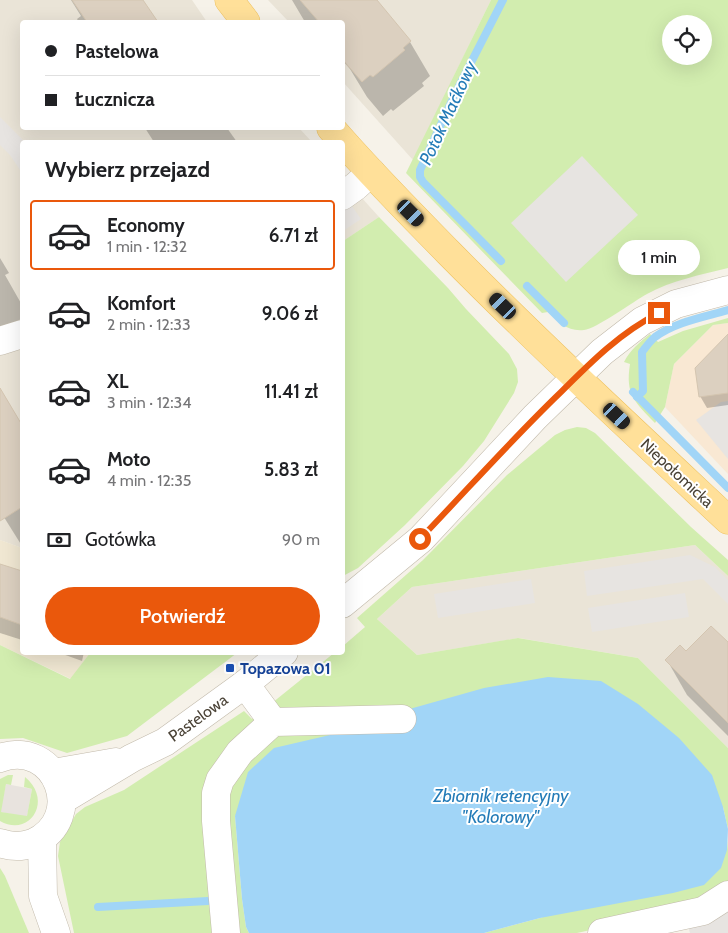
<!DOCTYPE html>
<html lang="pl">
<meta charset="utf-8">
<style>
:root{--surface:#fff;--page:#f6f6f6;--text:#202124;--muted:#757577;--line:#e0e0e0;--accent:#ea580c}
body{margin:0;font-family:Cabin,sans-serif;background:var(--page);color:var(--text);height:100vh;display:flex;flex-direction:column;font-size:19px;white-space:nowrap}
*{box-sizing:border-box;margin:0}
p{font-size:16px;color:var(--muted)}
.icon{flex:none;width:28px;height:28px;fill:none;stroke:currentColor;stroke-width:2;stroke-linecap:round;stroke-linejoin:round}
.map{position:relative;flex:1;overflow:hidden}
.drawer{position:absolute;left:20px;top:140px;width:325px;height:515px;display:flex;flex-direction:column;background:var(--surface);border-radius:5px;box-shadow:0 5px 20px #0002}
.drawer>*{flex:none}
.hud{position:absolute;left:20px;top:20px;width:325px;height:110px;border-radius:5px;box-shadow:0 5px 20px #0002;display:grid;align-content:center;height:110px;padding:0 25px;background:var(--surface)}
.fabs{position:absolute;left:662px;top:15px;display:grid;gap:10px}
.fabs a{display:grid;place-items:center;width:50px;height:50px;border-radius:50%;background:var(--surface);box-shadow:0 5px 20px #0002;font-size:25px}
.end{position:absolute;width:22px;height:22px;margin:-11px;border:6px solid #ea580c;background:#fff;box-shadow:0 0 0 2px #fff}
.from{border-radius:50%}
.bubble{position:absolute;height:35px;border-radius:18px;background:var(--surface);box-shadow:0 5px 20px #0002;font-size:16px;font-weight:600;line-height:35px;text-align:center}
.car{position:absolute;width:15px;height:30px;margin:-15px -8px;border-radius:6px;box-shadow:0 0 4px 1px #0007;background:linear-gradient(#222 24%,#8ab4d8 0 40%,#222 0 76%,#8ab4d8 0 86%,#222 0)}
.hud b{display:flex;align-items:center;gap:18px;height:48px;font-size:19px}
.hud b+b{border-top:1px solid var(--line)}
.hud i{width:12px;height:12px;background:var(--text)}
ul{padding:0;list-style:none}
li{display:flex;align-items:center;gap:15px;height:70px;margin:0 10px 8px;padding:0 15px;border:2px solid transparent;border-radius:5px}
li div{flex:1}
li b{display:block;font-size:19px}
li em{font-style:normal;font-weight:600}
li.current{border-color:var(--accent)}
li>.icon{width:45px;height:45px;stroke-width:1.5}
h2{padding:0 25px;font-size:22px;line-height:60px}
.pay{display:flex;align-items:center;gap:12px;height:55px;padding:0 25px;font-size:19px}
.pay p{margin-inline-start:auto}
.action{display:flex;gap:10px;margin-top:auto;padding:10px 25px}
.action a{flex:1;height:58px;border-radius:30px;background:var(--accent);color:#fff;font-size:20px;font-weight:600;line-height:58px;text-align:center}
.map>svg:first-child{display:block}
</style>
<div class="map">
<svg width="728" height="933" viewBox="0 0 728 933">
<rect width="100%" height="100%" fill="#f6f2e9"/>
<g fill="#eae4d7">
<polygon points="0,0 192,0 207,22 22,22 22,128 299,128 312,142 22,142 22,548 0,540"/>
<polygon points="268,0 491,0 413,160 343,82 342,22 289,22"/>
<polygon points="342,176 379,217 343,241 342,241"/>
<polygon points="695,545 728,576 728,748 638,658 519,638 417,655 377,619 412,587"/>
</g>
<polygon fill="#f9e8d3" points="728,323 728,474 665,407 674,364 713,325"/>
<polygon fill="#e8e3de" points="6,784 32,789 27,817 0,812"/>
<polygon fill="#f0e7d2" points="0,540 22,548 22,652 90,653 71,679 0,645"/>
<g fill="#d2edaf" fill-rule="evenodd">
<path d="M491,0h237v268c-27,7 -56,12 -81,26 -13,7 -51,35 -63,36 -16,2 -25,-8 -36,-18l-6,1 -136,-140zM671,24h33v32h-33z"/>
<polygon points="379,217 448,288 466,309 509,354 517,369 518,382 514,393 484,441 463,466 405,525 358,568 343,576 343,241"/>
<path d="M728,318v5l-15,2 -39,39 -9,43 -10,16c-20,-21 -30,-28 -25,-59l-6,-2c6,-12 16,-20 26,-28l8,8 25,-11z"/>
<polygon points="577,427 586,428 595,433 691,527 728,560 728,576 695,545 412,587 377,619 417,655 518,638 638,658 728,748 728,829 723,807 401,727 330,735 235,816 242,899 246,927 249,933 74,933 58,856 60,842 76,814 85,807 124,790 244,711 252,719 334,653 342,652 343,646 365,627 357,618 423,560 507,475 555,435 565,430"/>
<polygon points="0,645 70,679 90,653 237,653 127,736 67,753 23,738 0,739"/>
<path d="M8,775h5l-2,10 -5,-1 -5,28 26,4 5,-27 -8,-2 1,-10c29,24 4,61 -25,44v-42z"/>
<polygon points="728,839 728,886 721,894 649,917 577,933 484,933 540,918 727,850"/>
<polygon points="0,868 5,876 29,933 0,933"/>
</g>
<g fill="#e7e4e1">
<polygon points="0,117 25,142 22,142 22,173 10,155 0,145"/>
<polygon points="582,156 638,215 566,282 511,223"/>
<polygon points="342,192 361,219 343,231 342,231"/>
<polygon points="728,401 728,459 696,420 721,402"/>
<polygon points="690,555 715,567 728,580 728,604 703,579 587,596 584,571"/>
<polygon points="531,579 535,603 438,618 434,594"/>
<polygon points="685,593 689,617 592,632 588,608"/>
<polygon points="728,910 728,933 690,933 687,923"/>
</g>
<polygon fill="#a1d5f7" points="548,677 601,681 638,704 679,738 712,775 723,807 728,829 727,850 721,868 704,885 673,893 540,918 484,933 249,933 246,927 242,899 235,816 248,772 274,748 330,735 401,727 406,710 484,688"/>
<g fill="#0003">
<polygon points="71,0 142,0 156,22 79,22 77,19 81,16"/>
<polygon points="292,0 375,0 410,42 430,76 422,83 424,86 393,111 391,109 383,116 367,97 350,69 342,60 342,22 305,22"/>
<polygon points="145,128 227,128 237,142 154,142"/>
<polygon points="0,258 9,273 5,275 22,305 22,318 0,334"/>
<polygon points="728,340 728,405 707,408 700,396"/>
<polygon points="0,390 22,427 22,546 2,514 0,515"/>
<polygon points="0,565 22,573 22,640 0,633"/>
<polygon points="728,644 728,736 687,695 667,660 686,653"/>
<polygon points="57,652 84,652 82,661"/>
</g>
<g fill="none" stroke-linecap="round" stroke-linejoin="round">
<g stroke="#a1d5f7" stroke-width="8">
<polyline points="501,261 423,182 420,177 420,170 456,92 503,0"/>
<polyline points="527,286 564,323"/>
<polyline points="633,392 728,488"/>
<path d="M637,397l6,-6 -1,-39c4,-5 8,-11 13,-15 20,-15 49,-20 73,-27"/>
<polyline points="98,907 208,901"/>
</g>
</g>
<g fill="#dcd0c0" stroke="#d4c5b0">
<polygon points="72,0 143,0 158,22 87,22"/>
<polygon points="300,0 377,0 411,41 403,48 405,50 373,77 370,75 362,82 342,59 342,22 319,22"/>
<polygon points="728,334 728,393 699,397 695,368"/>
<polygon points="0,388 22,425 22,507 0,521"/>
<polygon points="0,564 22,571 22,625 0,617"/>
<polygon points="711,626 728,642 728,723 665,660 680,645 686,651"/>
</g>
<g fill="none" stroke-linecap="round" stroke-linejoin="round">
<defs>
<g id="minor">
<polyline points="342,196 356,186 371,172"/>
<polyline points="0,341 22,334"/>
<polyline points="342,604 421,539 535,417 602,352 642,321 676,304 728,290"/>
<polyline points="245,684 273,722"/>
<path d="M0,758c56,-20 88,60 33,85 -11,4 -22,4 -33,0"/>
<polyline points="53,773 116,762"/>
<polyline points="62,800 132,758 165,742 245,684 284,652"/>
<polyline points="42,839 43,896 56,933"/>
<polyline points="226,933 216,821 216,793 220,780 240,752 273,722 402,719"/>
<polyline points="602,933 703,911 728,895"/>
</g>
<g id="major">
<polyline points="229,0 246,22"/>
<path d="M331,128c37,43 77,83 117,124 91,92 186,180 280,268"/>
</g>
</defs>
<use href="#minor" stroke="#c2baab" stroke-width="29"/>
<use href="#major" stroke="#eec15e" stroke-width="29"/>
<use href="#minor" stroke="#fff" stroke-width="28"/>
<use href="#major" stroke="#ffe099" stroke-width="28"/>
</g>
<g fill="none" stroke-linecap="round" stroke-linejoin="round">
<path stroke="#ea580c" stroke-width="6" d="M420,539c47,-49 92,-100 141,-147 30,-30 60,-60 98,-79"/>
</g>
<rect fill="#1a4fb4" stroke="#fff" stroke-width="2" x="225" y="663" width="10" height="10" rx="2.5"/>
<g text-anchor="middle" dominant-baseline="central" stroke-width="4" stroke-linejoin="round" paint-order="stroke">
<g font-size="16" fill="#4a4236" stroke="#fff">
<text transform="translate(677 473) rotate(43)">Niepołomicka</text>
<text transform="translate(198 718) rotate(-36)">Pastelowa</text>
</g>
<g font-size="16" font-weight="bold" fill="#164399" stroke="#fff" text-anchor="start">
<text x="240" y="668">Topazowa 01</text>
</g>
<g font-size="18" font-style="italic" fill="#247cb8" stroke="#fff">
<text transform="translate(448 113) rotate(-65)">Potok Maćkowy</text>
<text x="501" y="796">Zbiornik retencyjny<tspan x="501" dy="21">"Kolorowy"</tspan></text>
</g>
</g>
</svg>
<div class="fabs">
<a><svg class="icon" aria-label="locate" viewBox="0 0 24 24"><circle cx="12" cy="12" r="6"/><path d="M12 2v4M12 18v4M2 12h4M18 12h4"/></svg></a>
</div>
<i class="end from" style="left:420px;top:539px"></i>
<i class="end" style="left:659px;top:313px"></i>
<div class="bubble" style="left:618px;top:240px;width:82px">1 min</div>
<i class="car" style="left:411px;top:213px;rotate:135deg"></i>
<i class="car" style="left:503px;top:306px;rotate:314deg"></i>
<i class="car" style="left:617px;top:416px;rotate:133deg"></i>
<div class="hud">
<b><i class="from"></i>Pastelowa</b>
<b><i></i>Łucznicza</b>
</div>
<section class="drawer">
<h2>Wybierz przejazd</h2>
<ul>
<li class="current"><svg class="icon" aria-label="car" viewBox="0 0 24 24"><path d="M5 17H2v-5l4-1 3-4h7l3 4 3 1v5h-3M9 17h6M6 11h13"/><circle cx="7" cy="17" r="2"/><circle cx="17" cy="17" r="2"/></svg><div><b>Economy</b><p>1 min · 12:32</p></div><em>6.71 zł</em></li>
<li><svg class="icon" aria-label="car" viewBox="0 0 24 24"><path d="M5 17H2v-5l4-1 3-4h7l3 4 3 1v5h-3M9 17h6M6 11h13"/><circle cx="7" cy="17" r="2"/><circle cx="17" cy="17" r="2"/></svg><div><b>Komfort</b><p>2 min · 12:33</p></div><em>9.06 zł</em></li>
<li><svg class="icon" aria-label="car" viewBox="0 0 24 24"><path d="M5 17H2v-5l4-1 3-4h7l3 4 3 1v5h-3M9 17h6M6 11h13"/><circle cx="7" cy="17" r="2"/><circle cx="17" cy="17" r="2"/></svg><div><b>XL</b><p>3 min · 12:34</p></div><em>11.41 zł</em></li>
<li><svg class="icon" aria-label="car" viewBox="0 0 24 24"><path d="M5 17H2v-5l4-1 3-4h7l3 4 3 1v5h-3M9 17h6M6 11h13"/><circle cx="7" cy="17" r="2"/><circle cx="17" cy="17" r="2"/></svg><div><b>Moto</b><p>4 min · 12:35</p></div><em>5.83 zł</em></li>
</ul>
<div class="pay"><svg class="icon" aria-label="cash" viewBox="0 0 24 24"><path d="M3 7h18v10H3z"/><circle cx="12" cy="12" r="2"/></svg>Gotówka<p>90 m</p></div>
<div class="action"><a>Potwierdź</a></div>
</section>
</div>
